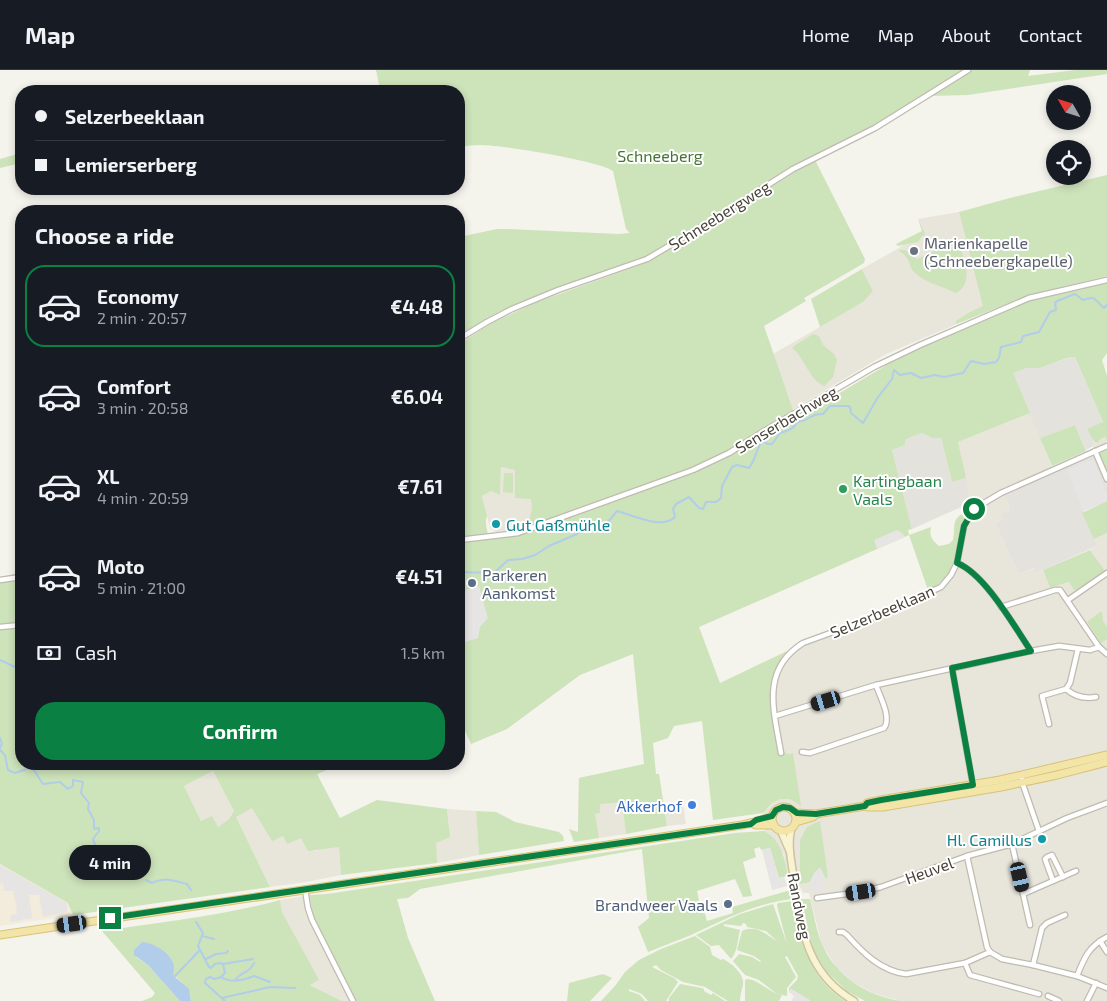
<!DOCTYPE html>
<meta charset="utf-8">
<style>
:root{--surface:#171b24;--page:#20242c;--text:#f1f3f6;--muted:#9ea1a6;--line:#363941;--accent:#0b8043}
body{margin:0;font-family:"Exo 2",sans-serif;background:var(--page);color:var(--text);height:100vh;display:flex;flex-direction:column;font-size:19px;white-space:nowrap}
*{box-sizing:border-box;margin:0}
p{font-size:16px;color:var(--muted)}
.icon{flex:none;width:28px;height:28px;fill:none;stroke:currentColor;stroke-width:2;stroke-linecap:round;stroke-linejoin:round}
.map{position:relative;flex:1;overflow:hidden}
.details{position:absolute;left:15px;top:135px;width:450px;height:565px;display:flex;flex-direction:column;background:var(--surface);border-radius:20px;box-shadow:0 2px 8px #0003}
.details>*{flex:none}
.banner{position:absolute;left:15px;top:15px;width:450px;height:110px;border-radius:20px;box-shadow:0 2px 8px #0003;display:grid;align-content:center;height:110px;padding:0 20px;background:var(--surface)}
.needle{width:32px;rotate:309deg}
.tools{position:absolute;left:1046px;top:15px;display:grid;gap:10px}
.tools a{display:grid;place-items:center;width:45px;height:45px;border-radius:50%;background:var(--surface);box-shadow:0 2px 8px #0003;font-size:25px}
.end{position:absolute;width:22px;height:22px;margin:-11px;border:6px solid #0b8043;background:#fff;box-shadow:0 0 0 2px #fff}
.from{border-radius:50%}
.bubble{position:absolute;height:35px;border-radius:18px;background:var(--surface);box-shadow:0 2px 8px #0003;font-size:16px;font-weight:700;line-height:35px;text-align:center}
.car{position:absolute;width:15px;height:30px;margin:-15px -8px;border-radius:6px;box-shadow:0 0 4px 1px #0007;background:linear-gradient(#222 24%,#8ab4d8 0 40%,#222 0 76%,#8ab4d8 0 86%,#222 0)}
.banner b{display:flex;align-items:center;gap:18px;height:48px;font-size:19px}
.banner b+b{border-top:1px solid var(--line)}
.banner i{width:12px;height:12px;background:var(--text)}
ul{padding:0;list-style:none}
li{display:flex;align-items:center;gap:15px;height:82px;margin:0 10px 8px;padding:0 10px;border:2px solid transparent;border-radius:20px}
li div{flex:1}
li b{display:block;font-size:19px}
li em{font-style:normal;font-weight:700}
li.selected{border-color:var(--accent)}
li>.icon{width:45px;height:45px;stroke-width:1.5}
h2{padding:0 20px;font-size:22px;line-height:60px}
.pay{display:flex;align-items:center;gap:12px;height:55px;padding:0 20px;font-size:19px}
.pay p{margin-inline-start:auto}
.primary-button{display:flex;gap:10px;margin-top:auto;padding:10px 20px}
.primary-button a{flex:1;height:58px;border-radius:20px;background:var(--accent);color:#fff;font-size:20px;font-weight:700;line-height:58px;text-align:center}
header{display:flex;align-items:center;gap:30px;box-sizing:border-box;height:70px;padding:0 25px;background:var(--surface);border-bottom:1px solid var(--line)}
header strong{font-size:24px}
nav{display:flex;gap:28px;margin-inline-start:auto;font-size:18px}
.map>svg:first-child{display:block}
</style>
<header>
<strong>Map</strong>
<nav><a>Home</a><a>Map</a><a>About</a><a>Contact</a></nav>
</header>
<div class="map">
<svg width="1107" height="931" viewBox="0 0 1107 931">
<rect width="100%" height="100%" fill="#f4f3ec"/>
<g fill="#e8e5db">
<polygon points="959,142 985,242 886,284 792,340 773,284 863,232 873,221 862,199 925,163 918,149"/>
<polygon points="1030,343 1054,402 1005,425 1010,440 1000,444 1002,450 995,453 1019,504 1035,498 1036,503 1043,500 1050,518 1105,501 1090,480 1097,476 1094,469 1107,463 1107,931 903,931 889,928 873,923 853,912 837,898 822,875 809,823 803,823 801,818 791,820 784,785 770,764 765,761 763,743 771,734 780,729 790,729 796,731 792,683 787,684 778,677 771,632 770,620 772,609 776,597 782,588 796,574 818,564 883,540 940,513 957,474 962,453 968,442 969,426 958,372"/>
<polygon points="1106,367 1107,370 1107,417 1093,376 1099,370"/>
<polygon points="501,397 515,400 535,420 535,455 518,461 496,462 490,458 482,426 491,421 500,425"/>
<polygon points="618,700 626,764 599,768 578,762 579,708"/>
<polygon points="213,701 234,741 229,749 218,757 201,751 184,716"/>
<polygon points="683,734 686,754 667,756 665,739 671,735"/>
<polygon points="252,737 283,766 301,767 315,781 322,778 339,777 341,805 306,812 270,817 236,747"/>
<polygon points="447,739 476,741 479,785 437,793 435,773 450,767"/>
<polygon points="310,825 310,836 354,931 342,931 309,914 318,910 282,842 280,830"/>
</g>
<polygon fill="#f3ebdb" points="0,794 69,834 73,845 0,856"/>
<g fill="#e4e2dd">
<polygon points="1075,287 1103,352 1093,372 1095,373 1093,376 1086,380 1075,355 1040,368 1012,303 1027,298 1040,298 1068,288"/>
<polygon points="922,363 932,368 941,368 952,412 966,408 969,426 968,434 912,459 892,380 905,375 906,369"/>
<polygon points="1095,384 1107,417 1107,431 1084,441 1097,476 1036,503 1034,498 1019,504 995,453 1002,450 1000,444 1010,440 1005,425"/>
</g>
<g fill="#cde3ba" fill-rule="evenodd">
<path d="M376,0h654l-2,6 47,-6h32v4l-139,21 -39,1 -54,30 -44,22 -183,109 -91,31 -57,23 -41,24v-98l38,-8h10l112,5 11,-1 -4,-4 -13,-58c-11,-9 -101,-24 -119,-25 -12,-2 -23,-1 -35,1v-56h-104l25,-2z"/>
<polygon points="21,83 21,93 0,98 0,89"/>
<path d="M813,91l3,1 49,97 -1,4 -60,35 2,3 -42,25 32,93 89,-53 7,-7 119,-52 29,-10 67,-16v72l-5,7 5,16v64l-2,-3 -6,3v2l-4,1 -8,-14 16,-7 -28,-65 -8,1 -27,10h-13l-14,5 17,40 -72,29 8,36 -14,4 -11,-44h-9l-10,-5 -16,6 -1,6 -13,5 20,79 -4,1 1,5 22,-8c-2,9 1,13 8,19l10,-2 4,-4c3,-14 -3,-23 15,-28 -18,29 -2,61 -40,78l-19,-55 -210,92 21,56 67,-32c-24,32 -16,60 -9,96l9,7 6,-1 8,53 -11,-7h-10l-9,5 -8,9 -50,7 -11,-99 -28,5 -6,12 -15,5 3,31h3l8,52 -41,8 -4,-32 -22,2v9l-5,1 4,24 -25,4 -5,-13 9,3 1,-54 65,-14 -11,-110 -53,21 -73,54 -36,15 -12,-27v-373l33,-21 45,-21 103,-37 18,-9 56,-34 81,-52zM501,397l14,3v28l16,1 1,11 -5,15h8v5l-18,6 -28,3c-1,-7 -5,-16 -2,-23l-5,-20 9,-5 9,4z"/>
<polygon points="1107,105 1107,206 1033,224 956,254 956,251 968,243 983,236 959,142 1010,128"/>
<polygon points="918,149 925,163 924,166 922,166 918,172 898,176 896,174 922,161"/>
<path d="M928,170l5,3 7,-1 3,3 10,-1 6,2c7,13 14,39 -3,47 -14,-7 -31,-10 -42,-21 -5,-5 -4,-10 -7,-14 -2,-3 -6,-6 -9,-8h7l12,9 17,-8z"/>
<polygon points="862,199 873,221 863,232 820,257 811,229"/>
<path d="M813,264l6,2 4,9 11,9 3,6 -4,17 -9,9c-14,-5 -19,-28 -32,-38l5,-4z"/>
<polygon points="1075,355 1086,381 1052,396 1040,368"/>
<polygon points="1107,380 1107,404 1099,383"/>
<polygon points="504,403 513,403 513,423 503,422"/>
<polygon points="1107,431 1107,463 1094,469 1082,443"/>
<polygon points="1090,480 1105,501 1077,520 1074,520 1069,512 1050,518 1043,500"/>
<path d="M21,503v7l-3,2 3,11v171h321l-25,10 23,44 37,-18 70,9 3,28 -14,6 1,20 -96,12 -2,-28 -31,4 -7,-13 -14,6 -4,-8 -11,5 -20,-33 -16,9 34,70 -197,28 -5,-12 -68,-39v-287zM213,701l21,40 -5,8 -11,8 -6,-11 -11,5 -17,-35z"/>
<polygon points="1100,542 1102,542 1103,551 1107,557 1107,569 1101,573 1087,552"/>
<polygon points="476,741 496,742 515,752 559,762 563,766 564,771 479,785"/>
<polygon points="820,751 828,807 825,808 822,800 812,807 810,812 800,814 800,770 807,757"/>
<path d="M765,761c16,10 20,27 23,45l-9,2 -9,-30 -9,2 -1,-3 -6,2 2,8 -13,5 9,34 -9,1 -8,-18 -38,12 2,10 -4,1 3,10 6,-1 3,10 26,-8 -1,-6 59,-17 1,9c-37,4 -68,21 -101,36 -14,6 -29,11 -43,17l-10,-25 11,-9 -7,-69 -222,40 -12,9 -11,1 11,39 27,63h-81c-18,-33 -43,-68 -44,-106l17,-1 408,-61z"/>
<path d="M802,829h8c4,15 6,31 12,45 13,32 48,54 81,57 14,0 29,0 42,0h-80l-18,-10 -20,-19 -12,-19 -7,-22z"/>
<path d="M280,830l2,12 37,68 -9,5 32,16h-151c0,-14 -11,-18 -18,-28 2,-14 -9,-21 -19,-28l-18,12 12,8 32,36h-38l10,-4 3,-4 -53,-62c59,-9 120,-15 178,-31z"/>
<path d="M793,831c6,39 16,77 52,100h-34l-20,-12 -2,3v-4l8,-8 1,-4 -11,-20 -2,1 11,20 -9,11v8l-10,-2 -18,-14 -14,-5 -12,-14 6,-7 13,3 8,5 1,-1 -7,-5 -17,-6 5,-19c13,-7 26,4 36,11l-12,-11 -19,-4 -1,-3 -3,-1 -2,3 -17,-2v2l16,4c-2,9 -3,23 -9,29l-12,-14 -8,1 -15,-11 44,-21 33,-10 14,40 -10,-39 1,-2z"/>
<path d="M695,866l15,11 2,8 9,5 2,-1c8,4 22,15 20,26 -1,4 -3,10 -3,16h-12l-23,-14 -22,-5 -22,-12 -5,-5 -4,2 22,11 4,4 -12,19h-18l-6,-7 -13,-5v2l11,4 5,6h-44l14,-15 10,-14 14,-12 22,-11z"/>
<polygon points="603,904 612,908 590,931 567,931 569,913"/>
<path d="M748,909c13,2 22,15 34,16l-3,6h-34v-21z"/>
<polygon points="680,914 702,918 704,919 704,921 711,925 713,923 725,931 669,931 669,928"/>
</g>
<g fill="#e7e5e3">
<polygon points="1093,389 1107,424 1107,431 1083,441 1067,400"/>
<polygon points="897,460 902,463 905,467 877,479 874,470"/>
<polygon points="479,516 488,548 480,557 478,568 459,574 459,529 466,520"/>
<polygon points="770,778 779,808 784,807 787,816 772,820 762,780"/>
<polygon points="0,795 67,833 67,842 43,847 39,825 29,825 32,848 11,852 10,845 17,844 16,832 15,832 13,821 4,821 3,813 0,814"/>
<polygon points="820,797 825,808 823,815 824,823 815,824 814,818 810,818 810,812 814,803"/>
<polygon points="791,919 811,931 791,931 794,926 789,922"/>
</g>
<path fill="#b1cde9" d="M142,872c12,1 27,10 31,21 2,4 0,9 1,13l15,13 2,12h-11l-32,-36 -14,-10v-5z"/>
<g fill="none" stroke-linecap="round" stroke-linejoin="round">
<g stroke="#b1cde9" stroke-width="2">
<path d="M459,502l35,1 14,-13 14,-1 13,-4 14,-9 28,-12 9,-8 6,-1 11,3 14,-17c15,4 45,19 58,6l-2,-8 3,-5 13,-7 10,11 4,1 3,-7h10l5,-4 1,-12 10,-19 5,-2 12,3c7,-9 7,-18 13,-27l6,3h4l8,-11c9,-3 13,-3 17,-11 12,0 12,-9 26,-8l7,-8h18l2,1 1,6 12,10 15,-26 14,-18 2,-9 6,5 11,-2 10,5 14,-3 9,2 19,-4 8,-12 13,3 12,-2 3,-4 2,-11 20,-5 2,-6 16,-4 11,-20 6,-2 -1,-7 2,-2 18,-7 8,6c14,-5 11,0 21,8l3,-3"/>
<polyline points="0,590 17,598 21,592"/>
<polyline points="0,668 2,674 0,678"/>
<path d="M0,680l5,5 3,15 7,3c22,-8 16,-6 28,11l17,-2 8,7 5,-3v-6l10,2 -2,11 8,10 -1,6 6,11v9l5,-1v3l-6,8 3,9 10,4 3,-3 3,-1 4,13h8l2,-4 3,-1 5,4"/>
<path d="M146,810l6,3c14,-6 20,-3 35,1l4,6"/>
<polyline points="196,852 203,863 198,876 209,897 211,898 215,894 221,893 223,894 225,903 221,907 215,909 210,907 206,909 205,913 225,931"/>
<polyline points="202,866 214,869"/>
<polyline points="206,889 216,884 226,883 228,881"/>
<polyline points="223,894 253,889"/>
<polyline points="174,907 200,880"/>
<path d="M221,907c9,6 23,3 33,-1l16,6"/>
<path d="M236,909c5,-7 14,-6 18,-16"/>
<polyline points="222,928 270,917 295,918"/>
</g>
<defs>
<g id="street">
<polyline points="459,269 487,252 512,239 558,220 647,189 708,153 793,99 875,58 968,0"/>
<polyline points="1095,381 1107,409"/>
<polyline points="459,470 518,463 693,400 729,383 766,360 874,297 920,275 1029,228 1107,210"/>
<path d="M957,493c28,11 57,63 74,88"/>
<polyline points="0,510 21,507"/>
<polyline points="1068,530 1107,503"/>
<polyline points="1001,537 1055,520 1060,520 1099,577"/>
<polyline points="0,557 21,555"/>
<polyline points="952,598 973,716"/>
<polyline points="1066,619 1070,613 1078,579"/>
<polyline points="775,646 876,615 1031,581 1059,576 1090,580 1099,577 1107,584"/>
<path d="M1049,654l-7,-28 24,-7c8,7 19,10 30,8"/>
<path d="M802,682l8,1 74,-25c8,-10 -4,-31 -8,-43"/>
<path d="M781,683c-7,-42 -21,-83 22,-110l71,-26 67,-30 10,-12 6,-12 7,-37 10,-17 27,-16 106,-47"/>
<polyline points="1021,706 1023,715 1039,761"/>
<polyline points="1012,774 1030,855"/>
<polyline points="967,786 987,877 990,882 1002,889 1033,895 1077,906 1107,918"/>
<polyline points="1053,811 1045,789 1047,787 1052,785 1063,807"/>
<polyline points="305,819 308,838 312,850 353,931"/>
<polyline points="1023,824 1076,801"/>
<polyline points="817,828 861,822 881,817 967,786 1012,774 1067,748 1107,733"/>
<path d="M839,862h4l4,3c16,18 34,36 59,39l59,-11 25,-11"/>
<polyline points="1100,871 1107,882"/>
<polyline points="965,893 970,905 1039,924"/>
<polyline points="1033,895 1042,858 1047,853 1065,845"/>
<path d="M1077,906c7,-18 12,-30 30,-39"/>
<polyline points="1048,926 1059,931"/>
<polyline points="1087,931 1096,913"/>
</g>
<g id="secondary">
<path d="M791,760c-4,18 2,38 4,57 7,47 14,88 59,114"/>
<polyline points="781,761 790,782"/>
</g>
<g id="primary">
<polyline points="865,736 868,737 883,737 1001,717 1057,705 1107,692"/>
<circle cx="784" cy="749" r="12"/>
<polyline points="795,743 816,744 865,736 867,733 881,730 1000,710 1107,685"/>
<polyline points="796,752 813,747 816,744"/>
<polyline points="751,753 756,755 774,755"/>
<path d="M0,865l742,-110c10,-2 21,-5 30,-9"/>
</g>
</defs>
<use href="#street" stroke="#bfbbb0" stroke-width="7"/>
<use href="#secondary" stroke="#cbc49f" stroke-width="9"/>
<use href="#primary" stroke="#d7c378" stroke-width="9"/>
<use href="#street" stroke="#fff" stroke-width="4.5"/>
<use href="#secondary" stroke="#f9f3d2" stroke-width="6"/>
<use href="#primary" stroke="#f3e4a7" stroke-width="7"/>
</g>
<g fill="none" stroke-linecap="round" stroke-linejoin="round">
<path stroke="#0b8043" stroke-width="6" d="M110,848l641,-94 5,-4 16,-4 4,-6 7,-3 7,1 7,5 19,1 49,-8 2,-3 14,-3 92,-15 -21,-117 79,-17c-17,-25 -46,-77 -74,-88l7,-37 10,-17"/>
</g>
<circle fill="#6b7280" stroke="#fff" stroke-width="2" cx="914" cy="181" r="5"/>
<circle fill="#2e9e5b" stroke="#fff" stroke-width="2" cx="843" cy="419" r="5"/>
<g fill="#0f9aa8" stroke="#fff" stroke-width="2">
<circle cx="496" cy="454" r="5"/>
<circle cx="1042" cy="769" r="5"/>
</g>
<g fill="#5c6f8a" stroke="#fff" stroke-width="2">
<circle cx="472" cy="513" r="5"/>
<circle cx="728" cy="834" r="5"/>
</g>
<circle fill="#3f7fe0" stroke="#fff" stroke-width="2" cx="692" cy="735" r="5"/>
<g text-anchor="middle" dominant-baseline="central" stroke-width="4" stroke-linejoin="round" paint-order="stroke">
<g font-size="16" fill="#467434" stroke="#fff">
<text x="660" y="85">Schneeberg</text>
</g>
<g font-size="16" fill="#48443a" stroke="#fff">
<text transform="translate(719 145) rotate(-32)">Schneebergweg</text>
<text transform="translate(786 349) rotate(-31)">Senserbachweg</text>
<text transform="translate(882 541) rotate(-23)">Selzerbeeklaan</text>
<text transform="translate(929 800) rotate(-20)">Heuvel</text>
<text transform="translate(800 836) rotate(79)">Randweg</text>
</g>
<g font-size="16" fill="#5b616d" stroke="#fff" text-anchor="start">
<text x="924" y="172">Marienkapelle<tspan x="924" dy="18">(Schneebergkapelle)</tspan></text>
</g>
<g font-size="16" fill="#27864d" stroke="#fff" text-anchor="start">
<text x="853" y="410">Kartingbaan<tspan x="853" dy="18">Vaals</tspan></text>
</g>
<g font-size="16" fill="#0d838f" stroke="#fff" text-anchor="start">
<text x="506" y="454">Gut Gaßmühle</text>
<text x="1032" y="769" text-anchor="end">Hl. Camillus</text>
</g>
<g font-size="16" fill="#4e5e75" stroke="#fff" text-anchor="start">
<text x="482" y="504">Parkeren<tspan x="482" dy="18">Aankomst</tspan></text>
<text x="718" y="834" text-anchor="end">Brandweer Vaals</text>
</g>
<g font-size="16" fill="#366cbe" stroke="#fff" text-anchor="end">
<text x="682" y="735">Akkerhof</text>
</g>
</g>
</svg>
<div class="tools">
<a><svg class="needle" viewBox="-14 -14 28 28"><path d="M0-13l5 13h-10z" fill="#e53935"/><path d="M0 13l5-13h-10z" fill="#9ea1a6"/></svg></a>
<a><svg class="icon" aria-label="locate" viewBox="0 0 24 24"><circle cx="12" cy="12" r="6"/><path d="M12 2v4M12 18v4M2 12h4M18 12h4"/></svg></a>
</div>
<i class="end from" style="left:974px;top:439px"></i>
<i class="end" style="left:110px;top:848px"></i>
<div class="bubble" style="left:69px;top:775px;width:82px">4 min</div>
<i class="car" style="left:826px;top:631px;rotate:253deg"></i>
<i class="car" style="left:1020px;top:807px;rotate:167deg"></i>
<i class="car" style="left:861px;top:822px;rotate:261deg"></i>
<i class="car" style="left:72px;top:854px;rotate:262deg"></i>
<div class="banner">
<b><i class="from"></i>Selzerbeeklaan</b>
<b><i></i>Lemierserberg</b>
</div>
<section class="details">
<h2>Choose a ride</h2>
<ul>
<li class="selected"><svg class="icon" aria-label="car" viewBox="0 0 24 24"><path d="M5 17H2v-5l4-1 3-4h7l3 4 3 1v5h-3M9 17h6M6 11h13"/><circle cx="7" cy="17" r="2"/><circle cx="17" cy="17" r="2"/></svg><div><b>Economy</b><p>2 min · 20:57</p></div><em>€4.48</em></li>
<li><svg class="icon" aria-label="car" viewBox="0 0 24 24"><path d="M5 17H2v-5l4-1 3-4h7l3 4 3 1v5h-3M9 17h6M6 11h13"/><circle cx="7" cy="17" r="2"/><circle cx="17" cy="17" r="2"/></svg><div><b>Comfort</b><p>3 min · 20:58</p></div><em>€6.04</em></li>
<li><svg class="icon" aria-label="car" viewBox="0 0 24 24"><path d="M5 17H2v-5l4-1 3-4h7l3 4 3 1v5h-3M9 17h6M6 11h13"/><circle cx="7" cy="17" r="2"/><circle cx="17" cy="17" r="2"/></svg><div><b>XL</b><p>4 min · 20:59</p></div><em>€7.61</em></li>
<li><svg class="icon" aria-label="car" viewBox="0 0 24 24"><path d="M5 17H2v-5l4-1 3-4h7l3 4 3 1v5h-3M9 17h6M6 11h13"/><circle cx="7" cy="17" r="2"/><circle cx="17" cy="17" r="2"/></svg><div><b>Moto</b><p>5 min · 21:00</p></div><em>€4.51</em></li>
</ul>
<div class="pay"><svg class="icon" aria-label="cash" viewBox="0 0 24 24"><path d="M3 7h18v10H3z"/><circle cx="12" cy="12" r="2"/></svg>Cash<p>1.5 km</p></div>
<div class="primary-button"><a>Confirm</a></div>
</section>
</div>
